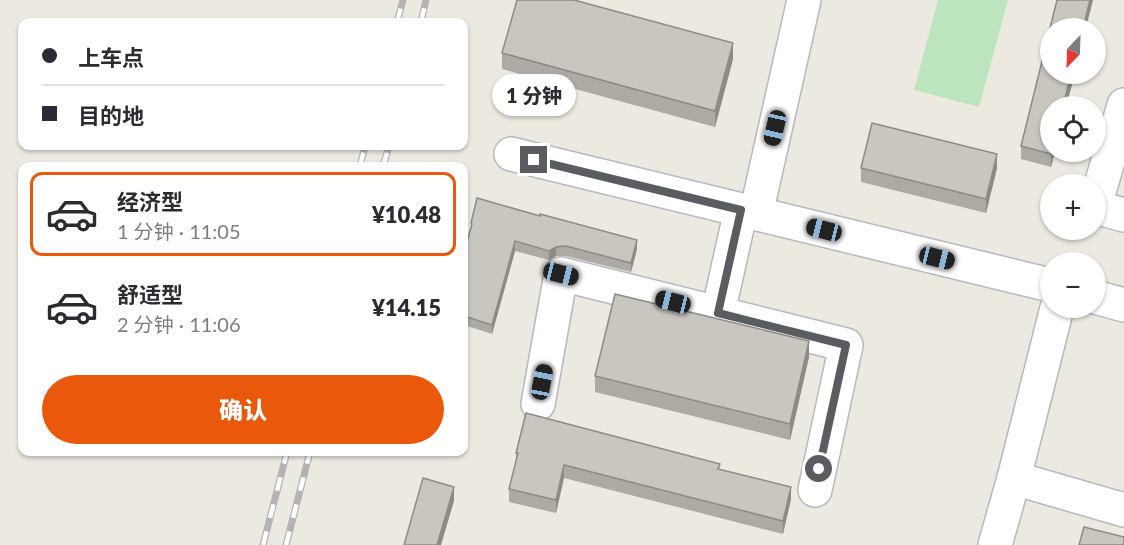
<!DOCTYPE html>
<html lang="zh">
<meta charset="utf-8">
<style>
:root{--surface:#fff;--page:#f7f7f7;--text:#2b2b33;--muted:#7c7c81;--line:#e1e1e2;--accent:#ea580c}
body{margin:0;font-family:Lato,"Noto Sans SC",sans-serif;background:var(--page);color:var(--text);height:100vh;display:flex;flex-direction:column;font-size:22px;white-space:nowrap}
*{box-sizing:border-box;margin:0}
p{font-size:20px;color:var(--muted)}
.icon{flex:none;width:33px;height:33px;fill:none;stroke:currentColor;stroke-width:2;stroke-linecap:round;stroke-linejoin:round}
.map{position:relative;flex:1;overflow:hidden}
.sheet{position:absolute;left:18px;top:162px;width:450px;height:294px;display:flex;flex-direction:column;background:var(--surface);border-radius:12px;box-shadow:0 2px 4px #0004}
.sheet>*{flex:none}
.hud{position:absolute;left:18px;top:18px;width:450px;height:132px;border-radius:12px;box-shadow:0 2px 4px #0004;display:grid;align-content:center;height:132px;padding:0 24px;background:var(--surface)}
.needle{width:39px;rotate:203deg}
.fabs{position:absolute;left:1040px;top:18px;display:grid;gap:12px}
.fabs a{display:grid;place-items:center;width:66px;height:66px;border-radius:50%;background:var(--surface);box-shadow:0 2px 4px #0004;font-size:30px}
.end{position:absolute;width:27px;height:27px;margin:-14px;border:8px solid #595c61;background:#fff;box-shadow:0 0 0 3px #fff}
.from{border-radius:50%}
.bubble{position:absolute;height:42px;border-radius:21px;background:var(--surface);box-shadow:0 2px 4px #0004;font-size:20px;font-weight:800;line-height:42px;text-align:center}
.car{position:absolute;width:18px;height:36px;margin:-18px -9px;border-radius:8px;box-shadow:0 0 4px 2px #0007;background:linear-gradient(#222 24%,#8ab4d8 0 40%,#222 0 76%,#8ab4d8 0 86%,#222 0)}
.hud b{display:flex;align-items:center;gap:21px;height:57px;font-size:22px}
.hud b+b{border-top:2px solid var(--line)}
.hud i{width:15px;height:15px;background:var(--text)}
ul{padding:10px 0 0;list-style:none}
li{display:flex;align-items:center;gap:18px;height:84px;margin:0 12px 9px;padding:0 12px;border:3px solid transparent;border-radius:12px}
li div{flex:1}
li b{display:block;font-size:22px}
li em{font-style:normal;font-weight:800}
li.selected{border-color:var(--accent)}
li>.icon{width:54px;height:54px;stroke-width:1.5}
.action{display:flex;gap:12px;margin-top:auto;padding:12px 24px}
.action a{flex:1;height:69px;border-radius:36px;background:var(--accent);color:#fff;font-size:24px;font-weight:800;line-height:69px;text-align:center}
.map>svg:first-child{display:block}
</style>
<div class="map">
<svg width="1124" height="545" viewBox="0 0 1124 545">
<rect width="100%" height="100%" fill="#eceae0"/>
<polygon fill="#bce4bd" points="938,0 1008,0 979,107 914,90"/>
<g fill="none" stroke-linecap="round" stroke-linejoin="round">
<defs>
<g id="minor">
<polyline points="511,154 1050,285"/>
<polyline points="1095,206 1124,105"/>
<polyline points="1095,207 1124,215"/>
<polyline points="756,214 804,0"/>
<polyline points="1095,297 1124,305"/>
<polyline points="718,313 741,210"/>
<polyline points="538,404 561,274 846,345 815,490"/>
<polyline points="1014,478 1124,510"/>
<polyline points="995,545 1014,478 1057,308"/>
</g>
</defs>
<use href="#minor" stroke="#b6b8bd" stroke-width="36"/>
<use href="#minor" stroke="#fff" stroke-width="33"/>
<defs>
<g id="rail">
<polyline points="397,22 403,0"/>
<polyline points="421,22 426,0"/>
<polyline points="360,166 365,146"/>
<polyline points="383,166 389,146"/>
<polyline points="263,545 287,452"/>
<polyline points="286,545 310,452"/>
</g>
</defs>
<use href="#rail" stroke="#b2b3b3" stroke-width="7"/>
<use href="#rail" stroke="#fff" stroke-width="4.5" stroke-dasharray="14" stroke-linecap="butt"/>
</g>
<g fill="#adaaa4">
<polygon points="1050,29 1050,74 1075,74 1066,106 1050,106 1050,152 1055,152 1051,167 1021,159 1021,146"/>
<polygon points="502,53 733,59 715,127 502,69"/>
<polygon points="861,168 997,168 986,213 861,182"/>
<polygon points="471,223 637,249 631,272 566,256 556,256 549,260 515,251 492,334 464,325 464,252 471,228"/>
<polygon points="809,357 790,440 595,392 595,376"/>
<polygon points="516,453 720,470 791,499 783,534 564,478 556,513 509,502 509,489 516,462"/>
</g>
<g fill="#8d8b86">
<polygon points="1090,0 1093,0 1086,28 1083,28"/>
<polygon points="733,43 733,59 715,127 715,111"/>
<polygon points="1071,74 1075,74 1066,106 1063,106"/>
<polygon points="1052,152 1055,152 1051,167 1051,154"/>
<polygon points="997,154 997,168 986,213 986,199"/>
<polygon points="637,240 637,249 631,272 631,263"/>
<polygon points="515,241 515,251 492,334 492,325"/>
<polygon points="556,247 556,256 549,260 549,251"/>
<polygon points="809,341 809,357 790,440 790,424"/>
<polygon points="564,465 564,478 556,513 556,500"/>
<polygon points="454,487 454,501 441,545 437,545"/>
<polygon points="791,487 791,499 783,534 783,521"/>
</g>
<g fill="#c9c6bf" stroke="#8d8b86" stroke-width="1.5">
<polygon points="517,0 574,0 733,43 715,111 502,53"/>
<polygon points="1057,0 1090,0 1083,28 1050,28"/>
<polygon points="1050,29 1050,74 1071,74 1063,106 1050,106 1050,152 1052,152 1051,154 1021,146"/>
<polygon points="872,123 997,154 986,199 861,168"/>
<polygon points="477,198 540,216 540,214 637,240 631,263 566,246 556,247 549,251 515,241 492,325 464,316 464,252 472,224 471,223"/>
<polygon points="615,294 809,341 790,424 595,376"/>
<polygon points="526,413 720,464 718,469 791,487 783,521 564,465 556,500 509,489 518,453 516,453"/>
<polygon points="423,478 454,487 437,545 404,545"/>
<polygon points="1084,527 1124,537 1124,545 1079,545"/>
</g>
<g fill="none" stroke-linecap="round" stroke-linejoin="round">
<polyline stroke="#595c61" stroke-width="8" points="534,160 741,210 718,313 846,345 819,469"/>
</g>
</svg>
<div class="fabs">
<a><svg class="needle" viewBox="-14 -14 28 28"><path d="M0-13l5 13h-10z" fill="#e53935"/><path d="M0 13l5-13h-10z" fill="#7c7c81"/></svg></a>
<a><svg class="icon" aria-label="locate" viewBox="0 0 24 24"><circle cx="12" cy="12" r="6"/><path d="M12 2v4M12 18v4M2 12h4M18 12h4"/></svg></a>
<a>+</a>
<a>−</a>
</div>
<i class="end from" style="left:819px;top:469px"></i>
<i class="end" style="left:534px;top:160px"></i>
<div class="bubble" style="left:492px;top:74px;width:84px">1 分钟</div>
<i class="car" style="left:775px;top:128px;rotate:193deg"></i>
<i class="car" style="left:824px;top:230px;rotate:284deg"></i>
<i class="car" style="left:937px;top:258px;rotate:104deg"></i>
<i class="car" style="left:561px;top:274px;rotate:104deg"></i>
<i class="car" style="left:673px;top:302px;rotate:284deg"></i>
<i class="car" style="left:542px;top:382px;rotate:11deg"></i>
<div class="hud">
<b><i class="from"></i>上车点</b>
<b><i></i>目的地</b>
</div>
<section class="sheet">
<ul>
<li class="selected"><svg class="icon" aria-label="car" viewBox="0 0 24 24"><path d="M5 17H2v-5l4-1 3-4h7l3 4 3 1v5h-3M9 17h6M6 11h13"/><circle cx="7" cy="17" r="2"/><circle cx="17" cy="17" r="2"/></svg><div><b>经济型</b><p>1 分钟 · 11:05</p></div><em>¥10.48</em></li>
<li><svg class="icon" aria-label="car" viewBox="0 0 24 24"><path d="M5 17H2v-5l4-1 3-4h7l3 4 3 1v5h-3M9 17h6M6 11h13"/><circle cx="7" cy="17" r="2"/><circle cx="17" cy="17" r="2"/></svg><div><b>舒适型</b><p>2 分钟 · 11:06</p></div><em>¥14.15</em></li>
</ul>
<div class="action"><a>确认</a></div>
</section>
</div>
